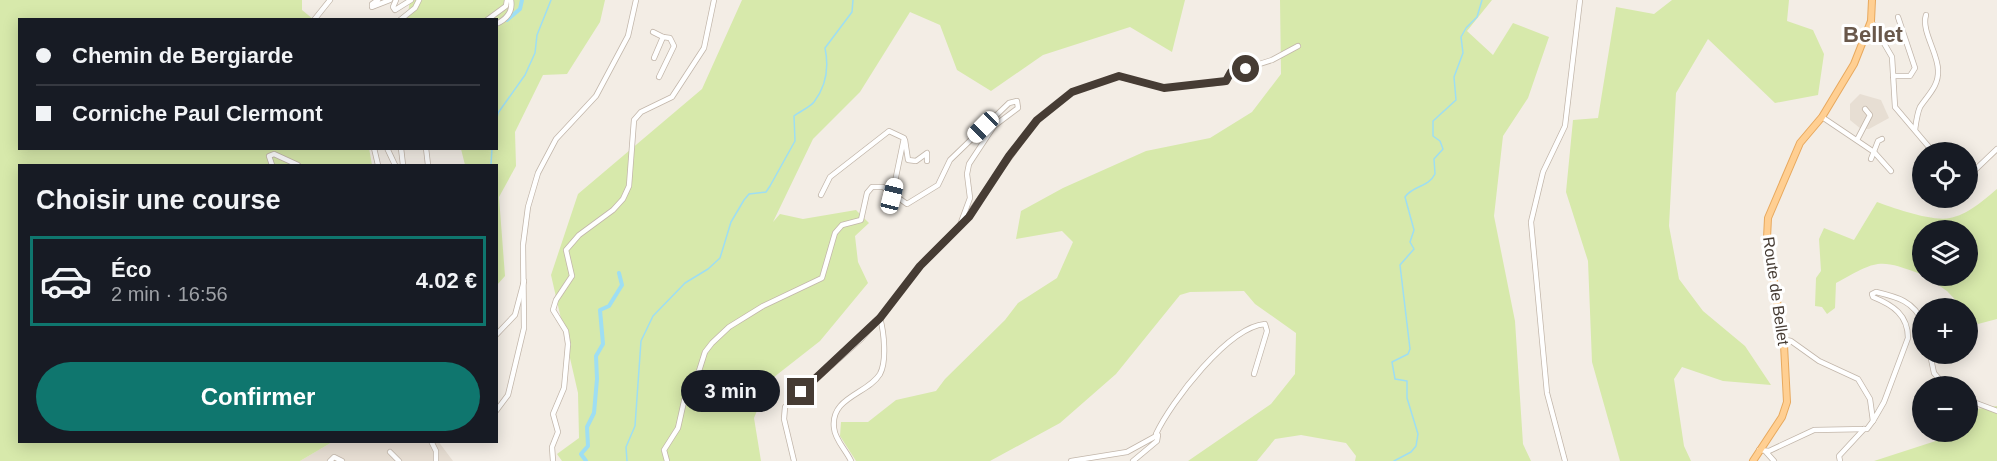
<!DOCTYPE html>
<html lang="fr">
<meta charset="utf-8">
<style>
:root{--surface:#171b24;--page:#20242c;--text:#f1f3f6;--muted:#9ea1a6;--line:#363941;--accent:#0f766e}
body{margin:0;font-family:Helvetica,sans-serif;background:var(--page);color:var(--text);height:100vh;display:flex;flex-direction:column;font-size:22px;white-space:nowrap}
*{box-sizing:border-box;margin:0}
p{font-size:20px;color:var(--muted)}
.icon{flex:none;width:33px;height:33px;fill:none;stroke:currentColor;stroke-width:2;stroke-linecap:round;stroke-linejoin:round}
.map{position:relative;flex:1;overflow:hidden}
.side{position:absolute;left:18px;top:164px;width:480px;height:279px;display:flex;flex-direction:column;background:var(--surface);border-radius:0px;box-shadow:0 3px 15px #0003}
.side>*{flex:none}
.top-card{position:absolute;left:18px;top:18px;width:480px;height:132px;border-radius:0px;box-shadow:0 3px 15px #0003;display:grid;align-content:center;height:132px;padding:0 18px;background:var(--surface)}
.controls{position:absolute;left:1912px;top:142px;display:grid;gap:12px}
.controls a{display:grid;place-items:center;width:66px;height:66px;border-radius:50%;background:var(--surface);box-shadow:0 3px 15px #0003;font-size:30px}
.end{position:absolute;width:27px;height:27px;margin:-14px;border:8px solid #463c34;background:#fff;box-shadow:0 0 0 3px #fff}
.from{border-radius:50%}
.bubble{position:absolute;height:42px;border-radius:21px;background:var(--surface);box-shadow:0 3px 15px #0003;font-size:20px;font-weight:700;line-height:42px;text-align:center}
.car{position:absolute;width:18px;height:36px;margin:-18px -9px;border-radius:8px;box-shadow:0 0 4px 2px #0007;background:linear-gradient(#fff 24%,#345 0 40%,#fff 0 76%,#345 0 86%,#fff 0)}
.top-card b{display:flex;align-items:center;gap:21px;height:57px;font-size:22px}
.top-card b+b{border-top:2px solid var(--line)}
.top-card i{width:15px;height:15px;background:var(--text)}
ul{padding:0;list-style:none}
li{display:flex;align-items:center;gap:18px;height:90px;margin:0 12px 9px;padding:0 6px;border:3px solid transparent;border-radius:0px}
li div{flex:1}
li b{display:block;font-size:22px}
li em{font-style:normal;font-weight:700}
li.on{border-color:var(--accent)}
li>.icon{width:54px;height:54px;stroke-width:1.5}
h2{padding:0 18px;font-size:27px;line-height:72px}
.button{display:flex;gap:12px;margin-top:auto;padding:12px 18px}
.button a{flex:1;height:69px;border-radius:36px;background:var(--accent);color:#fff;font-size:24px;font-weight:700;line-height:69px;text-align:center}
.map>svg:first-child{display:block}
</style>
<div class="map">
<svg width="1997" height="461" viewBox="0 0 1997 461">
<rect width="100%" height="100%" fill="#f3ede5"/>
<g fill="#e7ded3">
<polygon points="1860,94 1881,100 1889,118 1869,129 1861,129 1850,120 1850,104"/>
<polygon points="334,441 438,441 453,461 300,461"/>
</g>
<g fill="#d7e9ab">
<polygon points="0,0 302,0 302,10 313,19 20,20 20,148 369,148 372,165 20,165 20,441 334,441 300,461 0,461"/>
<polygon points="410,0 605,0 600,22 567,74 543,75 515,132 516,166 499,197 505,276 497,285 496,165 465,165 461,149 496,148 496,20 407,20"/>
<polygon points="742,0 1185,0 1172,52 1130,27 1043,55 991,91 957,70 940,25 910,12 860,92 813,139 773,222 780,214 803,219 856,210 869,223 855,236 858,262 868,283 820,341 769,381 754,418 761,461 562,461 557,454 579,438 578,393 551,275 578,194 702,89"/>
<polygon points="1280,0 1492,0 1467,31 1493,55 1513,23 1549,37 1528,98 1503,136 1494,216 1515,321 1523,444 1531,461 1355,461 1356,456 1346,443 1301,435 1275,439 1257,461 1188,461 1271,404 1295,374 1296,333 1255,304 1244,291 1190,292 1180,295 1116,374 1060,423 990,461 856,461 840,436 841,422 868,422 896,400 936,391 945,379 1005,320 1018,303 1057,278 1073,242 1062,231 1016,239 1021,211 1063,188 1146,151 1210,138 1252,112 1281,74"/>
<polygon points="1672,0 1789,0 1787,21 1813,30 1824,54 1818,95 1775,103 1708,39 1676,93 1669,226 1679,279 1703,311 1745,346 1771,385 1723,381 1682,367 1674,379 1684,446 1691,461 1620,461 1592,362 1588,261 1566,192 1573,120 1598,118 1616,7 1654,14"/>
<path d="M1997,189v130l-19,5 -10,-11v-4h-4l-17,-18 -22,-15h43v-45h-45v44c-45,-17 -45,-15 -87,8l-1,25 -8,6 -5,-7 -7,-1 1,-28 5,-7 -2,-32 5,-11 30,12 23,-38c16,6 56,20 73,16 17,-3 34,-18 47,-29z"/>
<polygon points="1997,406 1997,461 1874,461 1948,437 1952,432 1968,432 1970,410"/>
</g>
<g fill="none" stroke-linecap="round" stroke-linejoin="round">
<g stroke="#9edef3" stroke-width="1.5">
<polyline points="496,123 498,113 525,75 535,53 537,35 551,0"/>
<polyline points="491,165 492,148"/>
<polyline points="496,262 496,268"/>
<path d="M627,461l-1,-14 9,-21 6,-85 12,-25 32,-33 23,-14 12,-11 11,-36 13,-22 5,-6 17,-2 4,-6 25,-45 -1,-25c6,-5 15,-8 20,-14 13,-17 15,-35 11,-54l27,-36 1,-12"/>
<path d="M1394,461l17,-9 5,-6 2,-12 -11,-36v-17l-12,-2 -3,-17 16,-8 2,-5 -10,-84 14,-16 -4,-7 4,-12 -9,-33c8,-12 23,-9 30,-23l-1,-15 9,-10 -3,-8 -7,-5v-15l23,-21 -2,-23 9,-24 -2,-16 5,-9 11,-11 5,-17"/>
</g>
<g stroke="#9edef3" stroke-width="4">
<polyline points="507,20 520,9 522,0"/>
<polyline points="586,461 581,454 588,446 587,427 594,413 597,379 596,356 603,344 600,310 609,306 622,285 619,273"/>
</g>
<defs>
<g id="minor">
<polyline points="378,0 372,4 372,7 390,0"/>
<polyline points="396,0 393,7 395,10 411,0"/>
<polyline points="314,20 330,0"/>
<polyline points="400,20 415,8 419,0"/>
<polyline points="487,20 506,6 507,0"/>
<polyline points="1871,21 1892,57 1895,107 1934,153"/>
<path d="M496,24c11,-5 17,-13 15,-24"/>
<polyline points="653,32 663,37 654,58"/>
<polyline points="1893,76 1910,76 1915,68 1898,17"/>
<polyline points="659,77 674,46 670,38 663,37"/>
<polyline points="1822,117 1874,152 1891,171"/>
<path d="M1915,130c1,-7 2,-16 5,-23 8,-12 19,-21 18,-37 0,-17 -17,-39 -12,-55"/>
<polyline points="905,140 908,160 916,161 927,153 927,161"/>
<polyline points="1857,140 1870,115 1865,109"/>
<polyline points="374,148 378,165"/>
<polyline points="387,148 395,165"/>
<polyline points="401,148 403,165"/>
<polyline points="426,148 428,165"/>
<polyline points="1871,159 1878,141 1882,139"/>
<polyline points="272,165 269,156 274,154 298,165"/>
<polyline points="1968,170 1976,169 1997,149"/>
<polyline points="821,195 830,177 889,131 904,138 892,196"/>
<polyline points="962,223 1037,120 1072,92 1117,76 1164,88 1226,82 1231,73 1272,60 1298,46"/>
<polyline points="496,335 515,315 524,281"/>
<path d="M1782,339l9,2 28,20 39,18 12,20 3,22 11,-19 24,-64c0,-23 -15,-33 -35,-41l-1,-3 4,-2c21,5 38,9 47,31"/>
<polyline points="1930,354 1934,373 1946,387"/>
<polyline points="1968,400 1997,411"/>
<polyline points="496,411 508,395 524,328 523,245 528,207 538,173 556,139 596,96 628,36 636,0"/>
<path d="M1156,434c15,-32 72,-107 109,-110l2,7 -13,43"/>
<polyline points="431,441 436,451 436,461"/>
<polyline points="1759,450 1769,451 1814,430 1867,429 1873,421"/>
<polyline points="390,452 399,461"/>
<polyline points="1766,452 1774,461"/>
<polyline points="330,461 334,457 342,461"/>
<polyline points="553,461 552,447 558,432 553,414 564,388 568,344 566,331 553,310 556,300 572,276 566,250 579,235 613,210 623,199 629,186 634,120 641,112 672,97 704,48 714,0"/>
<polyline points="667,461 664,450 678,428 687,388 699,371 705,352 712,343 729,327 763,306 822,278 835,233 842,225 861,220 867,193 872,187 883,187 907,204 938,185 950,160 1009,103 1017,101 1018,108 994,126 969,164 967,174 970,198 960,225 920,266 880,318 861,339 785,407 784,419 794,461"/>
<path d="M851,461c-5,-11 -16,-21 -17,-33 -4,-31 34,-34 46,-54 7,-13 4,-42 0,-56"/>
<polyline points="1071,461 1127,452 1158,435 1157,441 1133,461"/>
<polyline points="1565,461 1547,393 1531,222 1543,172 1565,126 1580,0"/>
<polyline points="1840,461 1839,456 1864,429"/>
</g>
<polyline id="major" points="1753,461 1782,417 1787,402 1784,345 1767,238 1768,218 1800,143 1822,117 1854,64 1871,21 1872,0"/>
</defs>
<use href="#minor" stroke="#c2b6aa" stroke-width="6"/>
<use href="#major" stroke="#e8a95e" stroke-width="8"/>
<use href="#minor" stroke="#fff" stroke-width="4.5"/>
<use href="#major" stroke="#ffcf92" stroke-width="6"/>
</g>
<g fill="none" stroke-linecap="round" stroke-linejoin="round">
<polyline stroke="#463c34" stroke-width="8" points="801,392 880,318 920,266 969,217 1009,156 1037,120 1072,92 1119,76 1164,88 1226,81 1231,72 1246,69"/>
</g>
<g text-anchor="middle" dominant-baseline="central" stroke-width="6" stroke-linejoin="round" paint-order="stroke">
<g font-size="16" fill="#463c34" stroke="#fff">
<text transform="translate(1776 291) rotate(82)">Route de Bellet</text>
</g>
<g font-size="22" font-weight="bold" fill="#69584b" stroke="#fff">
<text x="1873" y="34">Bellet</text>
</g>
</g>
</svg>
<div class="controls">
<a><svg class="icon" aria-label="locate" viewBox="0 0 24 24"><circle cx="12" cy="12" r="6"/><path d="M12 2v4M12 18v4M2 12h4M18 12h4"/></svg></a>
<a><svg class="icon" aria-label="layers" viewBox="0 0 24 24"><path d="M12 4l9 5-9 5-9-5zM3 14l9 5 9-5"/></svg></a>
<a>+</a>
<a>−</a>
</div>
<i class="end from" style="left:1246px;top:69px"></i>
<i class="end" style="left:801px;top:392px"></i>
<div class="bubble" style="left:681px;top:370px;width:99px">3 min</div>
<i class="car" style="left:983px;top:127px;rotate:225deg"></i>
<i class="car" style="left:892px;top:196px;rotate:14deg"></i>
<div class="top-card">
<b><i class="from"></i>Chemin de Bergiarde</b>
<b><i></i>Corniche Paul Clermont</b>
</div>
<section class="side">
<h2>Choisir une course</h2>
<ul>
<li class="on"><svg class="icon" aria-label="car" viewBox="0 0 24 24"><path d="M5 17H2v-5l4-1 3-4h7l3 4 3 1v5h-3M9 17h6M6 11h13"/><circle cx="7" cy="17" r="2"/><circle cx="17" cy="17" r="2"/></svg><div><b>Éco</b><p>2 min · 16:56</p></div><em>4.02 €</em></li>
</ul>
<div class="button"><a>Confirmer</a></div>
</section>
</div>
